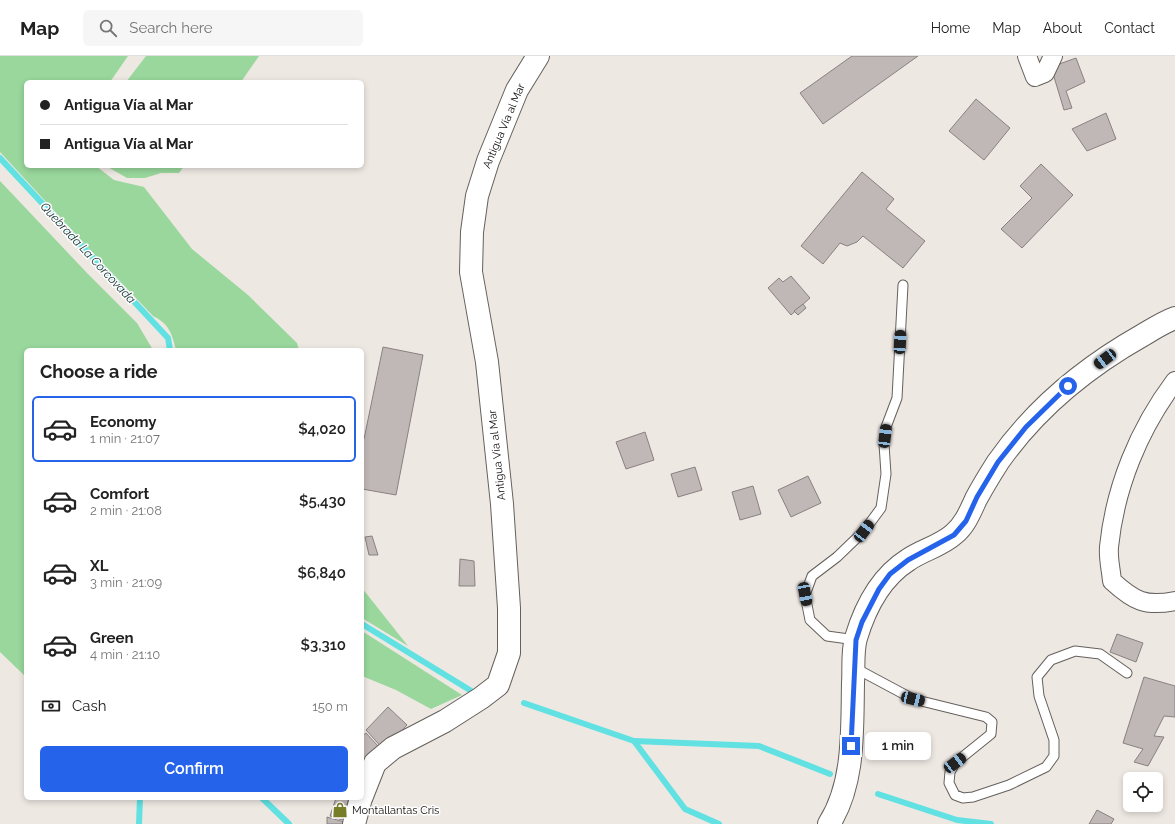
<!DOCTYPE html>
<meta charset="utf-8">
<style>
:root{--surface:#fff;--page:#f6f6f6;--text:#222;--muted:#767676;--line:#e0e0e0;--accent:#2563eb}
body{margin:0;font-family:Raleway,sans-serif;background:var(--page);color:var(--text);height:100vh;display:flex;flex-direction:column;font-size:15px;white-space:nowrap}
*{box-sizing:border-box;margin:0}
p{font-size:13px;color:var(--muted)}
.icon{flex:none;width:22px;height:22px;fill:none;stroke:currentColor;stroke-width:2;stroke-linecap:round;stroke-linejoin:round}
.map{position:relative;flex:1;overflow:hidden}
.panel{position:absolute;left:24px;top:292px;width:340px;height:452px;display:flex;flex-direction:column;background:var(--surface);border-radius:6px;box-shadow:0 2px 6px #0003}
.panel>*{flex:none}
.banner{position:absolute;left:24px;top:24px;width:340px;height:88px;border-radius:6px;box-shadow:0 2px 6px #0003;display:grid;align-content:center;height:88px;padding:0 16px;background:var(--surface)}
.tools{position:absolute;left:1123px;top:716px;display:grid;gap:8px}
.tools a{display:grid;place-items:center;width:40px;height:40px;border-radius:6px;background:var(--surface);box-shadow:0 2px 6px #0003;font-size:20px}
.end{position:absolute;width:18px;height:18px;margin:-9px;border:5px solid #2563eb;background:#fff;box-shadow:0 0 0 2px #fff}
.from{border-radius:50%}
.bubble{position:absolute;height:28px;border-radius:6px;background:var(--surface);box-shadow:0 2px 6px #0003;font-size:13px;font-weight:600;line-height:28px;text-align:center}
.car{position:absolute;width:12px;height:24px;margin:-12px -6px;border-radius:5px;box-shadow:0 0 3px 1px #0007;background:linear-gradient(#222 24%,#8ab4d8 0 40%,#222 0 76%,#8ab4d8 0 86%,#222 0)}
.banner b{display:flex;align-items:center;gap:14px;height:38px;font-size:15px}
.banner b+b{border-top:1px solid var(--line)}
.banner i{width:10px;height:10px;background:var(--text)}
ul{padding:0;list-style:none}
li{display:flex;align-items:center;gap:12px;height:66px;margin:0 8px 6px;padding:0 8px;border:2px solid transparent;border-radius:6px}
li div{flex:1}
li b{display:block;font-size:15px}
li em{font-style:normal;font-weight:600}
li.selected{border-color:var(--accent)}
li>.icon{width:36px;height:36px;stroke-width:1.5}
h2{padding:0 16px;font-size:18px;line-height:48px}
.pay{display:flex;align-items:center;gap:10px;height:44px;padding:0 16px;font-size:15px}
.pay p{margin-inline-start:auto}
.cta{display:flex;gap:8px;margin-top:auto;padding:8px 16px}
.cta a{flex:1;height:46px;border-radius:6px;background:var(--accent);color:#fff;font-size:16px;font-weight:600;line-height:46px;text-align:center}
header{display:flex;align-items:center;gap:24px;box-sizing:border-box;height:56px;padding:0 20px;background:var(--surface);border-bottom:1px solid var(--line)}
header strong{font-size:19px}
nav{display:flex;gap:22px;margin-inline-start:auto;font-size:14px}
.search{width:280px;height:36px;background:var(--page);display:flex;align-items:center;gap:10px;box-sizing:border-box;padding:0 14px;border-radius:6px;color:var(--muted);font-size:15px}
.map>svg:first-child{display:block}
</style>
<header>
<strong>Map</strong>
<div class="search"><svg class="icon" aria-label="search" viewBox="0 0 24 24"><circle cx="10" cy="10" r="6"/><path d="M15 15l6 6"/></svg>Search here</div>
<nav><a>Home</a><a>Map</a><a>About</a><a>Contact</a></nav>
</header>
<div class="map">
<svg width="1175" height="768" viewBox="0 0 1175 768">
<rect width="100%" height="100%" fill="#eee8e3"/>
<g fill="#99d79c">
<path d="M0,0h128l-18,26h-84v84h70l18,14 30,7 48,62 56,46 49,48 2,7h-123c-4,-17 -7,-26 -23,-34l-58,-61 -95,-103z"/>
<polygon points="146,0 259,0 241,26 126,26"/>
<polygon points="106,110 184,110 179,117 161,117 145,122 127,122"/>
<polygon points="0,125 87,217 137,267 153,294 26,294 26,621 0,596"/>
<polygon points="362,532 408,590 362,562"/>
<polygon points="362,575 462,639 431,653 396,634 362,620"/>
</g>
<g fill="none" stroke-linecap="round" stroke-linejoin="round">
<g stroke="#61e1e2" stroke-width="6">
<polyline points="0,102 168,282 170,294"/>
<polyline points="362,568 473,636"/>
<polyline points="524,647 634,685 685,753 719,768"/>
<polyline points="634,685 759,690 830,718"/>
<polyline points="878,738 957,764 991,768"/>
<polyline points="262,742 289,768"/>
<polyline points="139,768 140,742"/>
</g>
</g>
<g fill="#c0b8b7" stroke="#898181">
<polygon points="852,0 918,0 823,68 800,37"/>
<polygon points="1076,2 1085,26 1066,35 1072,52 1064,54 1051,11"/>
<polygon points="976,43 1010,72 984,104 949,75"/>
<polygon points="1106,57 1116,83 1087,95 1072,73"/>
<polygon points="1041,108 1073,139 1022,192 1001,173 1032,142 1020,130"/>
<polygon points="862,116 894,143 886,153 925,185 903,212 863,180 857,186 847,190 840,187 823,208 801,190"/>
<polygon points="791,220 810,242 791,259 768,232 779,222 783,226"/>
<polygon points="803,248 806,252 798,259 794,255"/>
<polygon points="383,291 423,299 396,439 362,433 362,382 364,383"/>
<polygon points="645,376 654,404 626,413 616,386"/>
<polygon points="695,411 702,434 678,441 671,418"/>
<polygon points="808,420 821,447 791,461 778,434"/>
<polygon points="753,430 761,458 740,464 732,436"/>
<polygon points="372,480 378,499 369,499 365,481"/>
<polygon points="460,503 474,505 475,530 459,530"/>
<polygon points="1117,578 1143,587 1136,606 1110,596"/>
<polygon points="1144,621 1175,630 1175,661 1164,660 1154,680 1164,681 1148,710 1134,706 1143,693 1123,687"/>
<polygon points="388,651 407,669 384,694 366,674"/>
<polygon points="366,677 378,690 366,706 362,702 362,680"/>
<polygon points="336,742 349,742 342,764 330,760"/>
<polygon points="1097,754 1114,763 1111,768 1089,768"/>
<polygon points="327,761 344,766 343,768 327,768"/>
</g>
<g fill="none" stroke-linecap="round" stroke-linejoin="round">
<defs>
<g id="lane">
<polyline points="856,584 827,580 810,564 805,539 812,520 837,501 864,475 881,452 886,418 884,388 886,371 897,342 903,229"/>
<polyline points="855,612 913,643 986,661 992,666 991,678 955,707 950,716 949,727 955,739 963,742 973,741 1009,729 1046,711 1054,700 1054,684 1039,640 1037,621 1051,604 1075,595 1100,598 1127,617"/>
</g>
<g id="street">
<polyline points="1027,0 1035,21 1045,17 1053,0"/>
<path d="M1175,325c-36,48 -60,106 -66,166 -1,11 2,23 3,34 22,20 33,26 63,20"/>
</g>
<g id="secondary">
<polyline points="362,740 375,707 393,692 445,665 481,642 498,629 509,597 509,552 502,448 487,306 471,216 472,176 477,140 488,105 517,34 538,0"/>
<polyline points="354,768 361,742"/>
<path d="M829,768c26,-41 23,-94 24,-141 1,-14 -1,-31 3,-45 9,-30 25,-61 52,-78 14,-10 33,-14 46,-26 11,-9 16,-22 22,-35 7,-13 15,-26 22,-37 37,-53 90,-96 145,-127 10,-6 21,-13 32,-17"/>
</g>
</defs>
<use href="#lane" stroke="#65605c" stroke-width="11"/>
<use href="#street" stroke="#65605c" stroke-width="20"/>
<use href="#secondary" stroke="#65605c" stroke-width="24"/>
<use href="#lane" stroke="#fff" stroke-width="9"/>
<use href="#street" stroke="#fff" stroke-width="18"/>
<use href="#secondary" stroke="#fff" stroke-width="22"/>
</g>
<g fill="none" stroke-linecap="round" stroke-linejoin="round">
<polyline stroke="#2563eb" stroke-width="5" points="851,690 856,584 862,566 879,533 890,518 908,504 954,479 966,465 977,441 998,406 1026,371 1068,330"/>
</g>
<defs>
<symbol id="shop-bare" viewBox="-9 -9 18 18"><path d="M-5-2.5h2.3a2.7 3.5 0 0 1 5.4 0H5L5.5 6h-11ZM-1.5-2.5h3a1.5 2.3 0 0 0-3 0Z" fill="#787e28" stroke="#fff" stroke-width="2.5" paint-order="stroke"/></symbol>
</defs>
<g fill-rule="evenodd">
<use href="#shop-bare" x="329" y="743" width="22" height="22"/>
</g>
<g text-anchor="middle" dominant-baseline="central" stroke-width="3" stroke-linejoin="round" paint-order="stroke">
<g font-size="11" fill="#100e0d" stroke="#fff">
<text transform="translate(504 70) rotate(-67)">Antigua Vía al Mar</text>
<text transform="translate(497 399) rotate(-96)">Antigua Vía al Mar</text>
</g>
<g font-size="11" fill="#100e0d" stroke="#fff" text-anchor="start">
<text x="352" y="754">Montallantas Cris</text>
</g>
<g font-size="12" font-style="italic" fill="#203636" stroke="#fff">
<text transform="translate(88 197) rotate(47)">Quebrada La Corcovada</text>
</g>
</g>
</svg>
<div class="tools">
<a><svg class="icon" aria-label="locate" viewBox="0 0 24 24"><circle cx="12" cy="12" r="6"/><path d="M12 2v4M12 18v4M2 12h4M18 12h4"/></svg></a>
</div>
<i class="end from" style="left:1068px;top:330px"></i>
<i class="end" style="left:851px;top:690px"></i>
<div class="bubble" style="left:865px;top:676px;width:66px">1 min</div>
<i class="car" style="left:900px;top:286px;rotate:3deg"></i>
<i class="car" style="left:1105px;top:303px;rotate:233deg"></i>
<i class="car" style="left:885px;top:380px;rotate:7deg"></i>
<i class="car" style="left:864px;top:475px;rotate:37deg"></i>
<i class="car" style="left:805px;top:538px;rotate:169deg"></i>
<i class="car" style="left:913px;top:643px;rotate:103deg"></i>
<i class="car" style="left:955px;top:707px;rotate:53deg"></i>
<div class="banner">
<b><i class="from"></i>Antigua Vía al Mar</b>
<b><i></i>Antigua Vía al Mar</b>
</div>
<section class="panel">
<h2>Choose a ride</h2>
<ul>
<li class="selected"><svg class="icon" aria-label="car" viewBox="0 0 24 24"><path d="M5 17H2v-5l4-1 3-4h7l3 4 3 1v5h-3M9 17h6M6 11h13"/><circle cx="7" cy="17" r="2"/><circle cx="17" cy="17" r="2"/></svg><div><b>Economy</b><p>1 min · 21:07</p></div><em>$4,020</em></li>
<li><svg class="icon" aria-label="car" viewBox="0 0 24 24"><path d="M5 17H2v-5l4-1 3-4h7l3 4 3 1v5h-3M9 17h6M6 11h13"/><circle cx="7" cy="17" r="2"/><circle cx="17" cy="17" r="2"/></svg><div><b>Comfort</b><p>2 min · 21:08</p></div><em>$5,430</em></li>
<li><svg class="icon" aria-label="car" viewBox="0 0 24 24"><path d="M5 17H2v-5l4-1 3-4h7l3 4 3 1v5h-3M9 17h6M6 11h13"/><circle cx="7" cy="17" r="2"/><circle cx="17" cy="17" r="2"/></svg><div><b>XL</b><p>3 min · 21:09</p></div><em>$6,840</em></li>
<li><svg class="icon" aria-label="car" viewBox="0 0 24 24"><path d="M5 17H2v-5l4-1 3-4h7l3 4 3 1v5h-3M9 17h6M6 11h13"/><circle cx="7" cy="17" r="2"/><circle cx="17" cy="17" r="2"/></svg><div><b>Green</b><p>4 min · 21:10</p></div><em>$3,310</em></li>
</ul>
<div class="pay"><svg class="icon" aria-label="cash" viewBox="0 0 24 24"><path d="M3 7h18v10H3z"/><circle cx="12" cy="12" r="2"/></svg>Cash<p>150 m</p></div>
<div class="cta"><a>Confirm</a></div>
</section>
</div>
